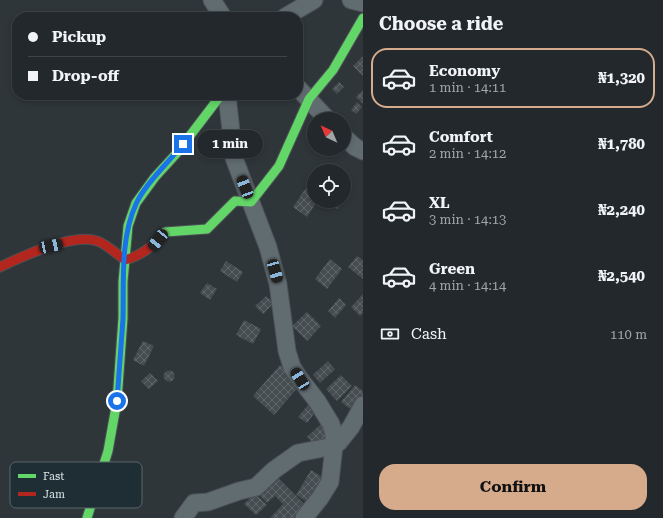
<!DOCTYPE html>
<meta charset="utf-8">
<style>
:root{--surface:#22282c;--page:#2e3438;--text:#f1f3f6;--muted:#a2a6a9;--line:#3f4448;--accent:#d6ab8b}
body{margin:0;font-family:"Roboto Serif",serif;background:var(--page);color:var(--text);height:100vh;display:flex;flex-direction:column;font-size:15px;white-space:nowrap}
*{box-sizing:border-box;margin:0}
p{font-size:13px;color:var(--muted)}
.icon{flex:none;width:22px;height:22px;fill:none;stroke:currentColor;stroke-width:2;stroke-linecap:round;stroke-linejoin:round}
.map{position:relative;flex:1;overflow:hidden}
.drawer{display:flex;flex-direction:column;background:var(--surface);width:300px}
.drawer>*{flex:none}
.guide{position:absolute;left:12px;top:12px;width:291px;height:88px;border-radius:16px;box-shadow:0 2px 6px #0003,0 0 0 1px var(--line);display:grid;align-content:center;height:88px;padding:0 16px;background:var(--surface)}
.needle{width:26px;rotate:316deg}
.tools{position:absolute;left:307px;top:112px;display:grid;gap:8px}
.tools a{display:grid;place-items:center;width:44px;height:44px;border-radius:50%;background:var(--surface);box-shadow:0 2px 6px #0003,0 0 0 1px var(--line);font-size:20px}
.end{position:absolute;width:18px;height:18px;margin:-9px;border:5px solid #1a73e8;background:#fff;box-shadow:0 0 0 2px #fff}
.from{border-radius:50%}
.bubble{position:absolute;height:28px;border-radius:14px;background:var(--surface);box-shadow:0 2px 6px #0003,0 0 0 1px var(--line);font-size:13px;font-weight:700;line-height:28px;text-align:center}
.car{position:absolute;width:12px;height:24px;margin:-12px -6px;border-radius:5px;box-shadow:0 0 3px 1px #0007;background:linear-gradient(#222 24%,#8ab4d8 0 40%,#222 0 76%,#8ab4d8 0 86%,#222 0)}
.guide b{display:flex;align-items:center;gap:14px;height:38px;font-size:15px}
.guide b+b{border-top:1px solid var(--line)}
.guide i{width:10px;height:10px;background:var(--text)}
ul{padding:0;list-style:none}
li{display:flex;align-items:center;gap:12px;height:60px;margin:0 8px 6px;padding:0 8px;border:2px solid transparent;border-radius:16px}
li div{flex:1}
li b{display:block;font-size:15px}
li em{font-style:normal;font-weight:700}
li.active{border-color:var(--accent)}
li>.icon{width:36px;height:36px;stroke-width:1.5}
h2{padding:0 16px;font-size:18px;line-height:48px}
.pay{display:flex;align-items:center;gap:10px;height:44px;padding:0 16px;font-size:15px}
.pay p{margin-inline-start:auto}
.button{display:flex;gap:8px;margin-top:auto;padding:8px 16px}
.button a{flex:1;height:46px;border-radius:16px;background:var(--accent);color:#111;font-size:16px;font-weight:700;line-height:46px;text-align:center}
main{display:flex;flex:1;min-height:0}
.map>svg:first-child{display:block}
</style>
<main>
<div class="map">
<svg width="363" height="518" viewBox="0 0 363 518">
<defs>
<pattern id="building-cross-hatch" width="8" height="8" patternUnits="userSpaceOnUse"><rect width="8" height="8" fill="#464d51"/><path d="M0 0l8 8M0 8l8-8" fill="none" stroke="#60676a"/></pattern>
</defs>
<rect width="100%" height="100%" fill="#2e363a"/>
<g fill="url(#building-cross-hatch)">
<polygon points="363,56 363,76 353,66"/>
<polygon points="339,82 344,87 337,94 332,89"/>
<polygon points="363,90 363,104 356,97"/>
<polygon points="357,102 362,107 356,114 351,110"/>
<polygon points="306,188 314,194 314,201 317,201 307,217 293,207"/>
<polygon points="330,201 341,201 338,209 328,205"/>
<polygon points="357,256 363,260 363,279 348,267"/>
<polygon points="330,259 342,269 327,289 315,279"/>
<polygon points="226,261 243,272 237,282 220,271"/>
<polygon points="207,283 217,289 210,300 200,293"/>
<polygon points="363,294 363,313 360,316 351,307"/>
<polygon points="266,296 274,303 263,314 255,306"/>
<polygon points="339,298 346,305 335,318 328,311"/>
<polygon points="307,312 321,326 307,341 292,326"/>
<polygon points="244,320 261,329 253,344 236,335"/>
<polygon points="143,341 154,346 144,366 133,360"/>
<polygon points="328,361 335,369 320,383 313,375"/>
<polygon points="280,365 301,384 274,415 253,396"/>
<circle cx="169" cy="376" r="5.5"/>
<polygon points="150,373 158,381 149,389 141,381"/>
<polygon points="341,375 352,386 337,401 326,389"/>
<polygon points="355,385 363,391 363,398 353,411 341,402"/>
<polygon points="311,401 319,407 307,423 298,417"/>
<polygon points="322,423 332,433 318,448 307,437"/>
<polygon points="311,470 324,478 309,503 296,495"/>
<polygon points="277,477 306,506 294,518 270,518 283,504 275,496 267,503 259,495"/>
<polygon points="255,493 267,505 256,515 244,504"/>
</g>
<g fill="none" stroke-linecap="round" stroke-linejoin="round">
<defs>
<g id="street">
<polyline points="212,0 223,17"/>
<polyline points="351,0 363,3"/>
<polyline points="285,17 314,0"/>
<polyline points="298,88 327,119"/>
<polyline points="227,95 234,158 268,247 278,284 287,351 292,367 300,379 317,401 331,424 334,434 334,446 330,482 320,498 304,518"/>
<polyline points="344,137 355,147 363,151"/>
<polyline points="183,518 194,503 208,502 239,491 256,487 274,470 298,453 334,446 339,442 351,427 363,405"/>
</g>
<g id="fast">
<polyline points="163,234 165,232 207,229 235,201 251,202 279,166 309,99 333,70 363,18"/>
<polyline points="87,518 108,451 117,401 123,318 123,282 128,226 136,203 155,177 176,154 221,95"/>
</g>
<path id="jam" d="M0,267c23,-11 72,-34 97,-26 8,2 21,14 28,19 17,-5 27,-13 38,-26"/>
</defs>
<use href="#street" stroke="#4b5155" stroke-width="19"/>
<use href="#fast" stroke="#4b5155" stroke-width="11"/>
<use href="#jam" stroke="#4b5155" stroke-width="11"/>
<use href="#street" stroke="#616c71" stroke-width="17"/>
<use href="#fast" stroke="#63d668" stroke-width="9"/>
<use href="#jam" stroke="#b3261e" stroke-width="9"/>
</g>
<g fill="none" stroke-linecap="round" stroke-linejoin="round">
<path stroke="#1a73e8" stroke-width="5" d="M117,401c2,-27 4,-55 6,-82 1,-37 -3,-80 13,-115 9,-20 33,-42 47,-60"/>
</g>
<rect x="10" y="462" width="132" height="46" rx="6" fill="#1f2e35" stroke="#58656b" stroke-width="1"/>
<rect x="18" y="474" width="18" height="4" fill="#63d668"/>
<rect x="18" y="492" width="18" height="4" fill="#b3261e"/>
<g font-size="11" fill="#dce6ea">
<text x="43" y="480">Fast</text>
<text x="43" y="498">Jam</text>
</g>
</svg>
<div class="tools">
<a><svg class="needle" viewBox="-14 -14 28 28"><path d="M0-13l5 13h-10z" fill="#e53935"/><path d="M0 13l5-13h-10z" fill="#a2a6a9"/></svg></a>
<a><svg class="icon" aria-label="locate" viewBox="0 0 24 24"><circle cx="12" cy="12" r="6"/><path d="M12 2v4M12 18v4M2 12h4M18 12h4"/></svg></a>
</div>
<i class="end from" style="left:117px;top:401px"></i>
<i class="end" style="left:183px;top:144px"></i>
<div class="bubble" style="left:197px;top:130px;width:66px">1 min</div>
<i class="car" style="left:245px;top:187px;rotate:339deg"></i>
<i class="car" style="left:158px;top:240px;rotate:219deg"></i>
<i class="car" style="left:51px;top:246px;rotate:78deg"></i>
<i class="car" style="left:275px;top:271px;rotate:164deg"></i>
<i class="car" style="left:300px;top:379px;rotate:328deg"></i>
<div class="guide">
<b><i class="from"></i>Pickup</b>
<b><i></i>Drop-off</b>
</div>
</div>
<section class="drawer">
<h2>Choose a ride</h2>
<ul>
<li class="active"><svg class="icon" aria-label="car" viewBox="0 0 24 24"><path d="M5 17H2v-5l4-1 3-4h7l3 4 3 1v5h-3M9 17h6M6 11h13"/><circle cx="7" cy="17" r="2"/><circle cx="17" cy="17" r="2"/></svg><div><b>Economy</b><p>1 min · 14:11</p></div><em>₦1,320</em></li>
<li><svg class="icon" aria-label="car" viewBox="0 0 24 24"><path d="M5 17H2v-5l4-1 3-4h7l3 4 3 1v5h-3M9 17h6M6 11h13"/><circle cx="7" cy="17" r="2"/><circle cx="17" cy="17" r="2"/></svg><div><b>Comfort</b><p>2 min · 14:12</p></div><em>₦1,780</em></li>
<li><svg class="icon" aria-label="car" viewBox="0 0 24 24"><path d="M5 17H2v-5l4-1 3-4h7l3 4 3 1v5h-3M9 17h6M6 11h13"/><circle cx="7" cy="17" r="2"/><circle cx="17" cy="17" r="2"/></svg><div><b>XL</b><p>3 min · 14:13</p></div><em>₦2,240</em></li>
<li><svg class="icon" aria-label="car" viewBox="0 0 24 24"><path d="M5 17H2v-5l4-1 3-4h7l3 4 3 1v5h-3M9 17h6M6 11h13"/><circle cx="7" cy="17" r="2"/><circle cx="17" cy="17" r="2"/></svg><div><b>Green</b><p>4 min · 14:14</p></div><em>₦2,540</em></li>
</ul>
<div class="pay"><svg class="icon" aria-label="cash" viewBox="0 0 24 24"><path d="M3 7h18v10H3z"/><circle cx="12" cy="12" r="2"/></svg>Cash<p>110 m</p></div>
<div class="button"><a>Confirm</a></div>
</section>
</main>
